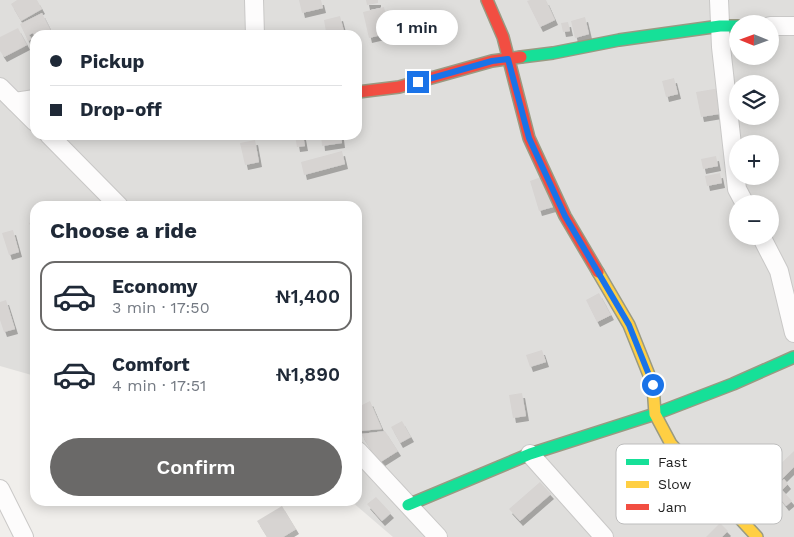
<!DOCTYPE html>
<meta charset="utf-8">
<style>
:root{--surface:#fff;--page:#f6f6f7;--text:#1f2937;--muted:#747a83;--line:#e0e1e3;--accent:#6a6968}
body{margin:0;font-family:"Work Sans",sans-serif;background:var(--page);color:var(--text);height:100vh;display:flex;flex-direction:column;font-size:19px;white-space:nowrap}
*{box-sizing:border-box;margin:0}
p{font-size:16px;color:var(--muted)}
.icon{flex:none;width:28px;height:28px;fill:none;stroke:currentColor;stroke-width:2;stroke-linecap:round;stroke-linejoin:round}
.map{position:relative;flex:1;overflow:hidden}
.side{position:absolute;left:30px;top:201px;width:332px;height:305px;display:flex;flex-direction:column;background:var(--surface);border-radius:15px;box-shadow:0 2px 12px #0003}
.side>*{flex:none}
.banner{position:absolute;left:30px;top:30px;width:332px;height:110px;border-radius:15px;box-shadow:0 2px 12px #0003;display:grid;align-content:center;height:110px;padding:0 20px;background:var(--surface)}
.needle{width:32px;rotate:271deg}
.buttons{position:absolute;left:729px;top:15px;display:grid;gap:10px}
.buttons a{display:grid;place-items:center;width:50px;height:50px;border-radius:50%;background:var(--surface);box-shadow:0 2px 12px #0003;font-size:25px}
.end{position:absolute;width:22px;height:22px;margin:-11px;border:6px solid #1a73e8;background:#fff;box-shadow:0 0 0 2px #fff}
.from{border-radius:50%}
.bubble{position:absolute;height:35px;border-radius:18px;background:var(--surface);box-shadow:0 2px 12px #0003;font-size:16px;font-weight:600;line-height:35px;text-align:center}
.banner b{display:flex;align-items:center;gap:18px;height:48px;font-size:19px}
.banner b+b{border-top:1px solid var(--line)}
.banner i{width:12px;height:12px;background:var(--text)}
ul{padding:0;list-style:none}
li{display:flex;align-items:center;gap:15px;height:70px;margin:0 10px 8px;padding:0 10px;border:2px solid transparent;border-radius:15px}
li div{flex:1}
li b{display:block;font-size:19px}
li em{font-style:normal;font-weight:600}
li.on{border-color:var(--accent)}
li>.icon{width:45px;height:45px;stroke-width:1.5}
h2{padding:0 20px;font-size:22px;line-height:60px}
.primary-button{display:flex;gap:10px;margin-top:auto;padding:10px 20px}
.primary-button a{flex:1;height:58px;border-radius:30px;background:var(--accent);color:#fff;font-size:20px;font-weight:600;line-height:58px;text-align:center}
.map>svg:first-child{display:block}
</style>
<div class="map">
<svg width="794" height="537" viewBox="0 0 794 537">
<defs>
<filter id="shadow"><feDropShadow dx="3" dy="5" stdDeviation="0" flood-color="#0004"/></filter>
</defs>
<rect width="100%" height="100%" fill="#f0eeeb"/>
<path fill="#dfdedc" fill-rule="evenodd" d="M0,0h794v537h-401l-42,-36h7v-295h-323v170l-35,-10zM738,24h32v32h-32zM35,35h323v100h-323zM738,84h32v32h-32zM738,144h32v32h-32zM738,204h32v32h-32z"/>
<g fill="#d7d4d2" filter="url(#shadow)">
<polygon points="17,0 37,0 42,9 21,21 11,4"/>
<polygon points="299,0 321,0 323,8 302,13"/>
<polygon points="366,0 378,0 378,3 367,5"/>
<polygon points="530,0 546,0 555,20 540,27 527,1"/>
<polygon points="384,7 390,33 369,38 363,12"/>
<polygon points="42,13 51,31 43,35 34,35 33,33 29,35 32,39 28,41 20,24"/>
<polygon points="340,16 345,35 317,35 326,32 324,20"/>
<polygon points="585,17 589,34 575,38 571,21"/>
<polygon points="568,22 570,31 563,32 561,23"/>
<polygon points="18,28 27,45 4,57 0,51 0,37"/>
<polygon points="674,78 678,94 666,97 662,81"/>
<polygon points="720,88 725,113 701,117 696,92"/>
<polygon points="295,135 303,135 305,146 297,147"/>
<polygon points="321,135 341,135 342,143 322,146"/>
<polygon points="255,140 259,162 245,165 240,143"/>
<polygon points="342,151 345,164 304,175 301,162"/>
<polygon points="716,156 718,166 703,169 701,159"/>
<polygon points="720,173 722,183 707,186 705,176"/>
<polygon points="544,176 553,207 539,211 530,181"/>
<polygon points="35,221 35,237 29,223"/>
<polygon points="13,230 19,252 9,255 2,233"/>
<polygon points="599,293 611,315 597,322 586,300"/>
<polygon points="6,300 15,329 4,332 0,320 0,302"/>
<polygon points="542,350 546,362 530,367 526,355"/>
<polygon points="522,393 526,416 513,418 509,395"/>
<polygon points="370,401 382,429 359,431 358,429 358,407"/>
<polygon points="402,421 411,437 400,443 391,427"/>
<polygon points="385,431 398,451 379,463 361,434"/>
<polygon points="794,451 794,467 781,480 773,471"/>
<polygon points="771,472 780,483 784,479 788,484 782,490 792,501 786,506 779,497 775,501 768,493 756,504 747,493"/>
<polygon points="540,482 551,494 520,521 509,509"/>
<polygon points="376,497 391,513 382,521 367,504"/>
<polygon points="282,506 296,529 283,537 267,537 257,521"/>
<polygon points="720,523 728,531 722,537 706,537"/>
</g>
<g fill="none" stroke-linecap="round" stroke-linejoin="round">
<defs>
<g id="street">
<polyline points="254,0 255,35"/>
<polyline points="719,0 721,47 737,189 745,204"/>
<polyline points="770,26 794,26"/>
<polyline points="0,87 35,122"/>
<polyline points="15,102 35,99"/>
<polyline points="49,135 119,206"/>
<polyline points="761,236 779,271 794,333"/>
<polyline points="358,451 438,537"/>
<polyline points="530,454 604,537"/>
<polyline points="0,489 24,537"/>
</g>
<g id="fast">
<polyline points="521,57 553,53 619,40 720,26 738,26"/>
<polyline points="408,505 530,454 655,414 733,384 794,357"/>
</g>
<polyline id="slow" points="598,272 629,325 653,385 655,414 671,444 757,537"/>
<g id="jam">
<polyline points="487,0 503,37 529,138 565,216 598,272"/>
<polyline points="358,92 399,87 492,61 521,57"/>
</g>
</defs>
<use href="#street" stroke="#c9c8c7" stroke-width="20"/>
<use href="#fast" stroke="#999a82" stroke-width="14"/>
<use href="#slow" stroke="#999a82" stroke-width="14"/>
<use href="#jam" stroke="#999a82" stroke-width="14"/>
<use href="#street" stroke="#fdfcfc" stroke-width="18"/>
<use href="#fast" stroke="#16e098" stroke-width="11"/>
<use href="#slow" stroke="#ffcf43" stroke-width="11"/>
<use href="#jam" stroke="#f24e42" stroke-width="11"/>
</g>
<g fill="none" stroke-linecap="round" stroke-linejoin="round">
<polyline stroke="#1a73e8" stroke-width="6" points="418,82 492,61 508,59 529,138 565,216 629,325 653,385"/>
</g>
<rect x="616" y="444" width="166" height="80" rx="8" fill="#fff" stroke="#bdbdbd" stroke-width="1"/>
<rect x="626" y="459" width="23" height="6" fill="#16e098"/>
<rect x="626" y="481" width="23" height="7" fill="#ffcf43"/>
<rect x="626" y="504" width="23" height="6" fill="#f24e42"/>
<g font-size="14" fill="#222">
<text x="658" y="467">Fast</text>
<text x="658" y="489">Slow</text>
<text x="658" y="512">Jam</text>
</g>
</svg>
<div class="buttons">
<a><svg class="needle" viewBox="-14 -14 28 28"><path d="M0-13l5 13h-10z" fill="#e53935"/><path d="M0 13l5-13h-10z" fill="#747a83"/></svg></a>
<a><svg class="icon" aria-label="layers" viewBox="0 0 24 24"><path d="M12 4l9 5-9 5-9-5zM3 14l9 5 9-5"/></svg></a>
<a>+</a>
<a>−</a>
</div>
<i class="end from" style="left:653px;top:385px"></i>
<i class="end" style="left:418px;top:82px"></i>
<div class="bubble" style="left:376px;top:10px;width:82px">1 min</div>
<div class="banner">
<b><i class="from"></i>Pickup</b>
<b><i></i>Drop-off</b>
</div>
<section class="side">
<h2>Choose a ride</h2>
<ul>
<li class="on"><svg class="icon" aria-label="car" viewBox="0 0 24 24"><path d="M5 17H2v-5l4-1 3-4h7l3 4 3 1v5h-3M9 17h6M6 11h13"/><circle cx="7" cy="17" r="2"/><circle cx="17" cy="17" r="2"/></svg><div><b>Economy</b><p>3 min · 17:50</p></div><em>₦1,400</em></li>
<li><svg class="icon" aria-label="car" viewBox="0 0 24 24"><path d="M5 17H2v-5l4-1 3-4h7l3 4 3 1v5h-3M9 17h6M6 11h13"/><circle cx="7" cy="17" r="2"/><circle cx="17" cy="17" r="2"/></svg><div><b>Comfort</b><p>4 min · 17:51</p></div><em>₦1,890</em></li>
</ul>
<div class="primary-button"><a>Confirm</a></div>
</section>
</div>
